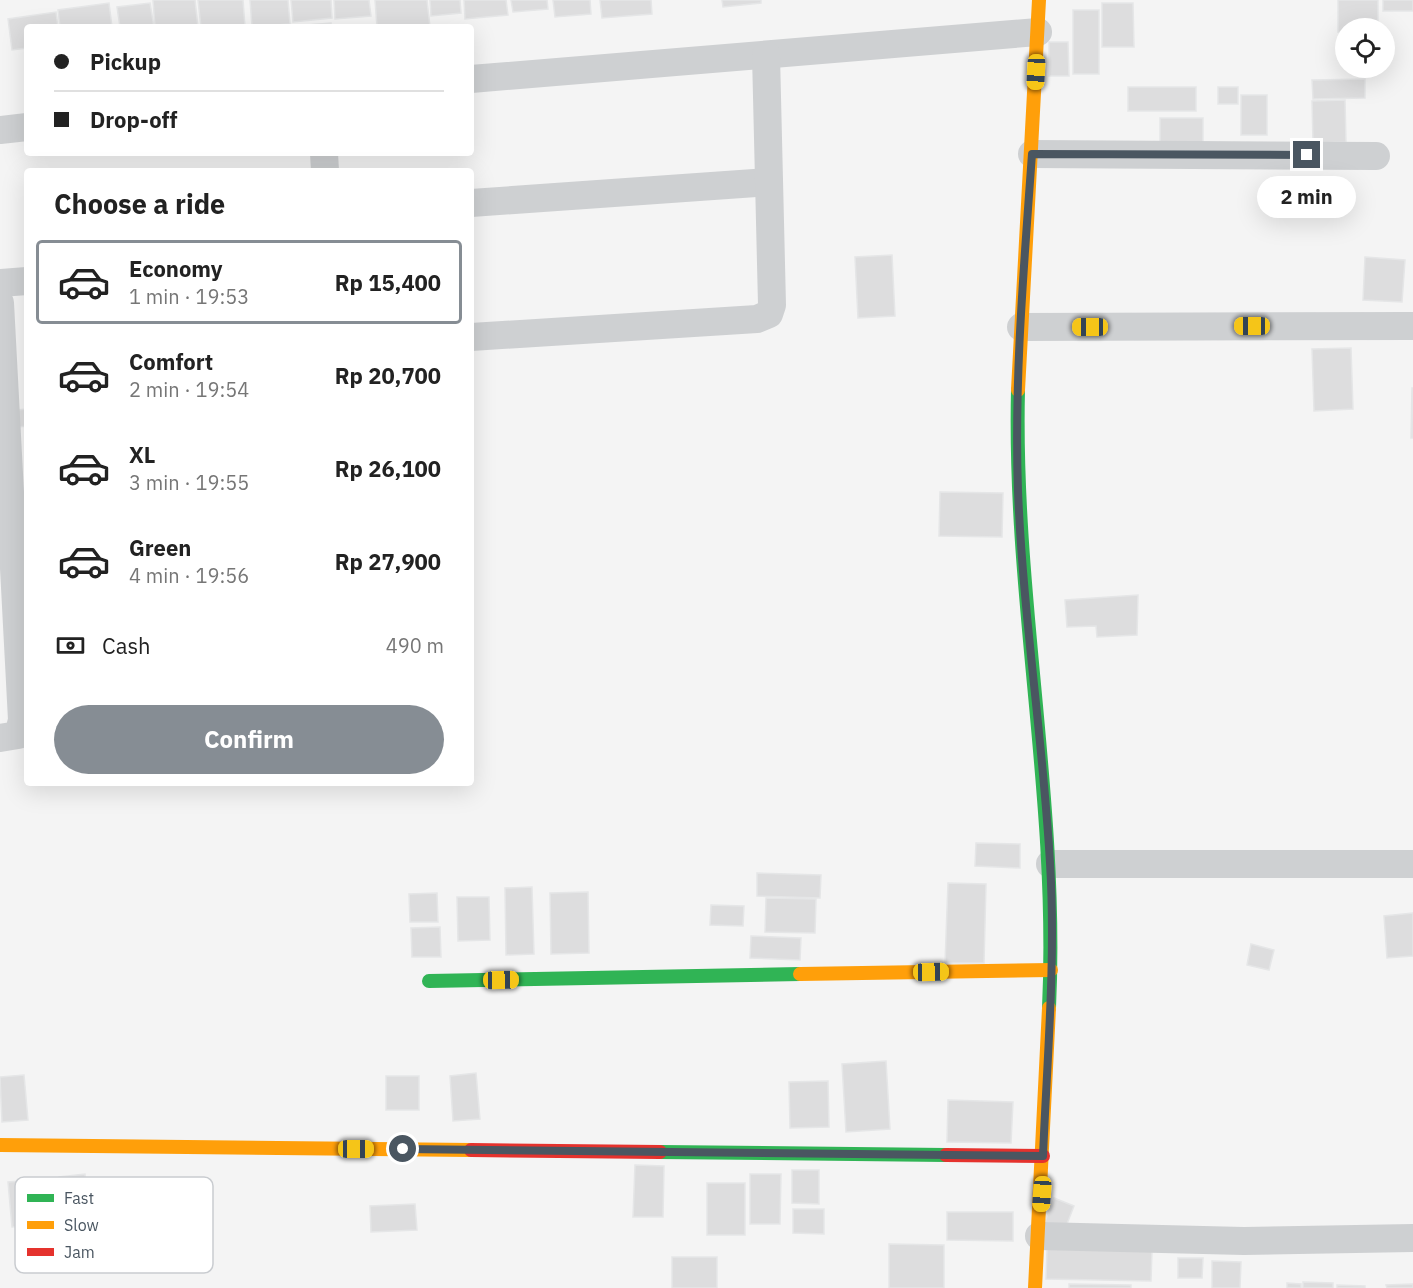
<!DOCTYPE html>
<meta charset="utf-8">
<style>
:root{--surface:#fff;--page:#f6f6f6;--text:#222;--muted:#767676;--line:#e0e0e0;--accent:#868d94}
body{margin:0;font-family:"IBM Plex Sans",sans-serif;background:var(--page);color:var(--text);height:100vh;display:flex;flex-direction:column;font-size:22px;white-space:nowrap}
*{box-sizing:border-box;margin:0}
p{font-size:20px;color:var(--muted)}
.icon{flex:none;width:33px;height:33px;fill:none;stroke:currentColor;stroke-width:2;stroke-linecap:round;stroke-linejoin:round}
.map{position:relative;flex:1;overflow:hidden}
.details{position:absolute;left:24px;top:168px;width:450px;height:618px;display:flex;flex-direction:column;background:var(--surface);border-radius:6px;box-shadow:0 6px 24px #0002}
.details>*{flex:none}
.top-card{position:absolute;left:24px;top:24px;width:450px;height:132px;border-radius:6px;box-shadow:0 6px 24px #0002;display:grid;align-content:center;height:132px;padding:0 30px;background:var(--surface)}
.tools{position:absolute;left:1335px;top:18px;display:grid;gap:12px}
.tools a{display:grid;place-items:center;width:60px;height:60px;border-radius:50%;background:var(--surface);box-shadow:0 6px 24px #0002;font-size:30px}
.end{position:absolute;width:27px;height:27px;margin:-14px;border:8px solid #4a5661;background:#fff;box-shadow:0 0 0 3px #fff}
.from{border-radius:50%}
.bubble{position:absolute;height:42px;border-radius:21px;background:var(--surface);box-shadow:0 6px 24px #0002;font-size:20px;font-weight:800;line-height:42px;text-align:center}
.car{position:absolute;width:18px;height:36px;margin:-18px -9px;border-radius:8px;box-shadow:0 0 4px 2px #0007;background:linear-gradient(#f5c518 24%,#345 0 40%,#f5c518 0 76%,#345 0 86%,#f5c518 0)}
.top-card b{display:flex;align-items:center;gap:21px;height:57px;font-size:22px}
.top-card b+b{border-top:2px solid var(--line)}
.top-card i{width:15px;height:15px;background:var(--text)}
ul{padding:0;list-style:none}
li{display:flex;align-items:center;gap:18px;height:84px;margin:0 12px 9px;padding:0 18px;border:3px solid transparent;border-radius:6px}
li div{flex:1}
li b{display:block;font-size:22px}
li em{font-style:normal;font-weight:800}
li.active{border-color:var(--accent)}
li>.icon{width:54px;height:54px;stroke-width:1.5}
h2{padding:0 30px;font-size:27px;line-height:72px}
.pay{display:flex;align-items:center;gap:15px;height:66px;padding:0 30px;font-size:22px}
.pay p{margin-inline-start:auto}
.cta{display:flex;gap:12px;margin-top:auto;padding:12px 30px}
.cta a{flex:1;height:69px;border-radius:36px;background:var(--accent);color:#fff;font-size:24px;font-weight:800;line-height:69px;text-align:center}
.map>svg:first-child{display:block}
</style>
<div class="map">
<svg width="1413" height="1288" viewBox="0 0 1413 1288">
<rect width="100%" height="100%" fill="#f4f4f4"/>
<g fill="#ddddde" stroke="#e5e6e7" stroke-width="1.5">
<polygon points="153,0 195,0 198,27 155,27"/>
<polygon points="198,0 243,0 245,27 201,27"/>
<polygon points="250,0 288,0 290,24 252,27"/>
<polygon points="291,0 331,0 332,18 293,22"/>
<polygon points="334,0 369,0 371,16 335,19"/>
<polygon points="375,0 427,0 430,27 377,27"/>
<polygon points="430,0 460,0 461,13 431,16"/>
<polygon points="464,0 506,0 508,15 465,19"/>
<polygon points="511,0 547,0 548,9 513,12"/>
<polygon points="553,0 590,0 591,14 555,17"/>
<polygon points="600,0 651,0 652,14 602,18"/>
<polygon points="722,0 761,0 761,3 723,7"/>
<polygon points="1338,0 1378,0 1378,28 1346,28 1346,32 1338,32"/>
<rect x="1383" y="0" width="30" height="11"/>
<polygon points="109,3 112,27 60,27 58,10"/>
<polygon points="150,3 154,27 120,27 117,7"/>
<polygon points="1102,3 1133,3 1134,47 1102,47"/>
<rect x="1073" y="10" width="26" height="64"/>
<polygon points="56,12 58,27 27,27 27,48 12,50 8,19"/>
<polygon points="331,23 331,27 294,27 294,26"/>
<polygon points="1049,42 1068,42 1069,76 1049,76"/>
<polygon points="1365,79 1365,98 1313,99 1312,80"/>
<rect x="1128" y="87" width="68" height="24"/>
<rect x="1218" y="87" width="20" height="17"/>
<rect x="1241" y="95" width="26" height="40"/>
<polygon points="1345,100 1346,142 1313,143 1312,101"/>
<rect x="1160" y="118" width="43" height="25"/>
<polygon points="892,255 895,316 858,318 855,257"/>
<polygon points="1365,257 1405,260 1402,302 1363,300"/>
<polygon points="1351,348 1353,409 1314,411 1312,349"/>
<polygon points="1412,388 1413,388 1413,438 1411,438"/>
<polygon points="27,409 27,426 18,427 17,410"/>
<polygon points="940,492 1003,493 1002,537 939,536"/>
<polygon points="1138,595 1137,635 1097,637 1096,626 1067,627 1065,600"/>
<polygon points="976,843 1020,844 1020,868 975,866"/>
<polygon points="757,873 821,875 820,898 757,896"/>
<polygon points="948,883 986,884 984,963 945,963"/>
<polygon points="532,887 534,954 506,955 505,888"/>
<polygon points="588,892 589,953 551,954 550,893"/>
<polygon points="437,893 438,922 410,922 409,894"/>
<polygon points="457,897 489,897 490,940 458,941"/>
<polygon points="766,898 816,899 815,933 765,932"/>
<polygon points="711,905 744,906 743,926 710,925"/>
<polygon points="1413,913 1413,956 1387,958 1384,916"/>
<polygon points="440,927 441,957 412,957 411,928"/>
<polygon points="751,936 801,938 800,960 750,958"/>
<polygon points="1251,944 1274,950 1269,970 1247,965"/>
<polygon points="886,1061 890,1129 846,1132 842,1064"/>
<polygon points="476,1073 480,1119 453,1121 450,1076"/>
<polygon points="24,1075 28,1120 2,1122 0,1077"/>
<rect x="386" y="1076" width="33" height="34"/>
<polygon points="828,1081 829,1127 790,1128 789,1082"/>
<polygon points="948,1100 1013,1102 1011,1143 947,1142"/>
<polygon points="635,1165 664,1166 663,1217 633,1217"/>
<polygon points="792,1170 819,1170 819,1204 792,1203"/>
<polygon points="85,1174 88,1220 62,1221 59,1177"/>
<polygon points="750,1174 781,1174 780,1224 750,1224"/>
<polygon points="34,1180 38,1225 12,1227 8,1182"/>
<rect x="707" y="1183" width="38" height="52"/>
<polygon points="1054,1198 1074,1206 1063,1234 1043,1227"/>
<polygon points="415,1204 417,1230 371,1232 370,1206"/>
<polygon points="793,1209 824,1209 824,1234 793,1233"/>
<polygon points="947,1212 1013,1212 1013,1241 947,1240"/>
<polygon points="889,1244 944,1245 944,1288 889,1288"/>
<polygon points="1047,1249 1152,1251 1151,1281 1046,1279"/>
<rect x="672" y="1257" width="45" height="31"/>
<polygon points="1178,1258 1203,1258 1202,1278 1178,1278"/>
<polygon points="1212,1261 1241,1262 1240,1288 1212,1288"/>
<polygon points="1303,1282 1333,1283 1333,1288 1303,1288"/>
<polygon points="1287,1283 1301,1284 1301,1288 1287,1288"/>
<polygon points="1069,1284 1131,1285 1131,1288 1069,1288"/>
<polygon points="1413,1284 1413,1288 1387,1288 1386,1285"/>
<polygon points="1337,1285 1365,1286 1365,1288 1337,1288"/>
</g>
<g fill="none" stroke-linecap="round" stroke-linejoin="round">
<g stroke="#ced0d2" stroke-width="28">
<polyline points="471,79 1038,32"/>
<polyline points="0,130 27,127"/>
<polyline points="324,153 325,171"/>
<polyline points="1032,154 1376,156"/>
<polyline points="471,203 769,182"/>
<polyline points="0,283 27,281"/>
<polyline points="0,303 22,720 18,735 0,738"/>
<polyline points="1021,327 1413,326"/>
<polyline points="471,337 757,319 769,314 772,305 766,55"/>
<polyline points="1050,864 1413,864"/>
<polyline points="1039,1236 1244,1241 1413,1238"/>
</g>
<g stroke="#30b455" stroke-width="14">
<path d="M1018,390c-5,207 41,411 31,618"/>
<polyline points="429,981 800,974"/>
<polyline points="660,1152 946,1155"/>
</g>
<g stroke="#ff9f0a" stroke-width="14">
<polyline points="1018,390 1039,0"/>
<polyline points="800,974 1051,970"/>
<polyline points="0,1145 471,1150"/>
<polyline points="1035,1288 1049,1008"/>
</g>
<g stroke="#e5322d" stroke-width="14">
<polyline points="471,1150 660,1152"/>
<polyline points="946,1155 1043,1156"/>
</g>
</g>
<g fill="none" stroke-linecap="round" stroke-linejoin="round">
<path stroke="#4a5661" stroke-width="8" d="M403,1149l640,7c4,-97 13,-196 7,-293 -7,-124 -27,-247 -32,-372 -4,-112 6,-225 14,-337l275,1"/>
</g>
<rect x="15" y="1177" width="198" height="96" rx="9" fill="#fff" stroke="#c9ccd0" stroke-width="1.5"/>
<rect x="27" y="1194" width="27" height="8" fill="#30b455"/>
<rect x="27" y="1221" width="27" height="8" fill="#ff9f0a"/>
<rect x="27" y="1248" width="27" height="8" fill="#e5322d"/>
<g font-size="16" fill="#4a5661">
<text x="64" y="1204">Fast</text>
<text x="64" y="1231">Slow</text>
<text x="64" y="1258">Jam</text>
</g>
</svg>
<div class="tools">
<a><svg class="icon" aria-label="locate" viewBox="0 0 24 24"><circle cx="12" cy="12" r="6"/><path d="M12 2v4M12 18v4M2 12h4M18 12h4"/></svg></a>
</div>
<i class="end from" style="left:403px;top:1149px"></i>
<i class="end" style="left:1307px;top:155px"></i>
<div class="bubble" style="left:1257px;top:176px;width:99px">2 min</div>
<i class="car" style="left:1036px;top:72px;rotate:183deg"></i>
<i class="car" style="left:1252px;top:326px;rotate:270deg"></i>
<i class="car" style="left:1090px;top:327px;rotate:270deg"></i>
<i class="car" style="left:931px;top:972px;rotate:89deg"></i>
<i class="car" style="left:501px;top:980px;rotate:89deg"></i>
<i class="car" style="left:356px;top:1149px;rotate:90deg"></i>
<i class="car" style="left:1042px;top:1194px;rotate:184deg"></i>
<div class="top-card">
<b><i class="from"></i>Pickup</b>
<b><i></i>Drop-off</b>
</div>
<section class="details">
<h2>Choose a ride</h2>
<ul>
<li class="active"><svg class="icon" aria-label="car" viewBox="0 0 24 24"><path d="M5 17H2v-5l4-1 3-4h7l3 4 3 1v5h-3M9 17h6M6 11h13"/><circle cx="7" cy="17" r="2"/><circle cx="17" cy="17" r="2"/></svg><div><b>Economy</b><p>1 min · 19:53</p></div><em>Rp 15,400</em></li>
<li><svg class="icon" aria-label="car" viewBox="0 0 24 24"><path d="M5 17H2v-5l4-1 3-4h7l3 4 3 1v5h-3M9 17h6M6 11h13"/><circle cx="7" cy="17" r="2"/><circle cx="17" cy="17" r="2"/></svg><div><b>Comfort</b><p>2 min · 19:54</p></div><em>Rp 20,700</em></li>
<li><svg class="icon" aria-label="car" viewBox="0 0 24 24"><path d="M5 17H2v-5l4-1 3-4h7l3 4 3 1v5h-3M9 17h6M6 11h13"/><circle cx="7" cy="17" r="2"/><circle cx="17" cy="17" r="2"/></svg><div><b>XL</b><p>3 min · 19:55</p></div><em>Rp 26,100</em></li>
<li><svg class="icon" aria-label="car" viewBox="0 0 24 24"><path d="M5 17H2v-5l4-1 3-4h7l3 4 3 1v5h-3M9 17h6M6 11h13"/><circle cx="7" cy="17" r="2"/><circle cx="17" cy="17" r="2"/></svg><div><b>Green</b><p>4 min · 19:56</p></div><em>Rp 27,900</em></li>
</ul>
<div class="pay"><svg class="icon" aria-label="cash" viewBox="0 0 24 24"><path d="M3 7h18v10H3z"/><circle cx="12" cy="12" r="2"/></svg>Cash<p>490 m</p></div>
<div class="cta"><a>Confirm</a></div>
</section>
</div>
